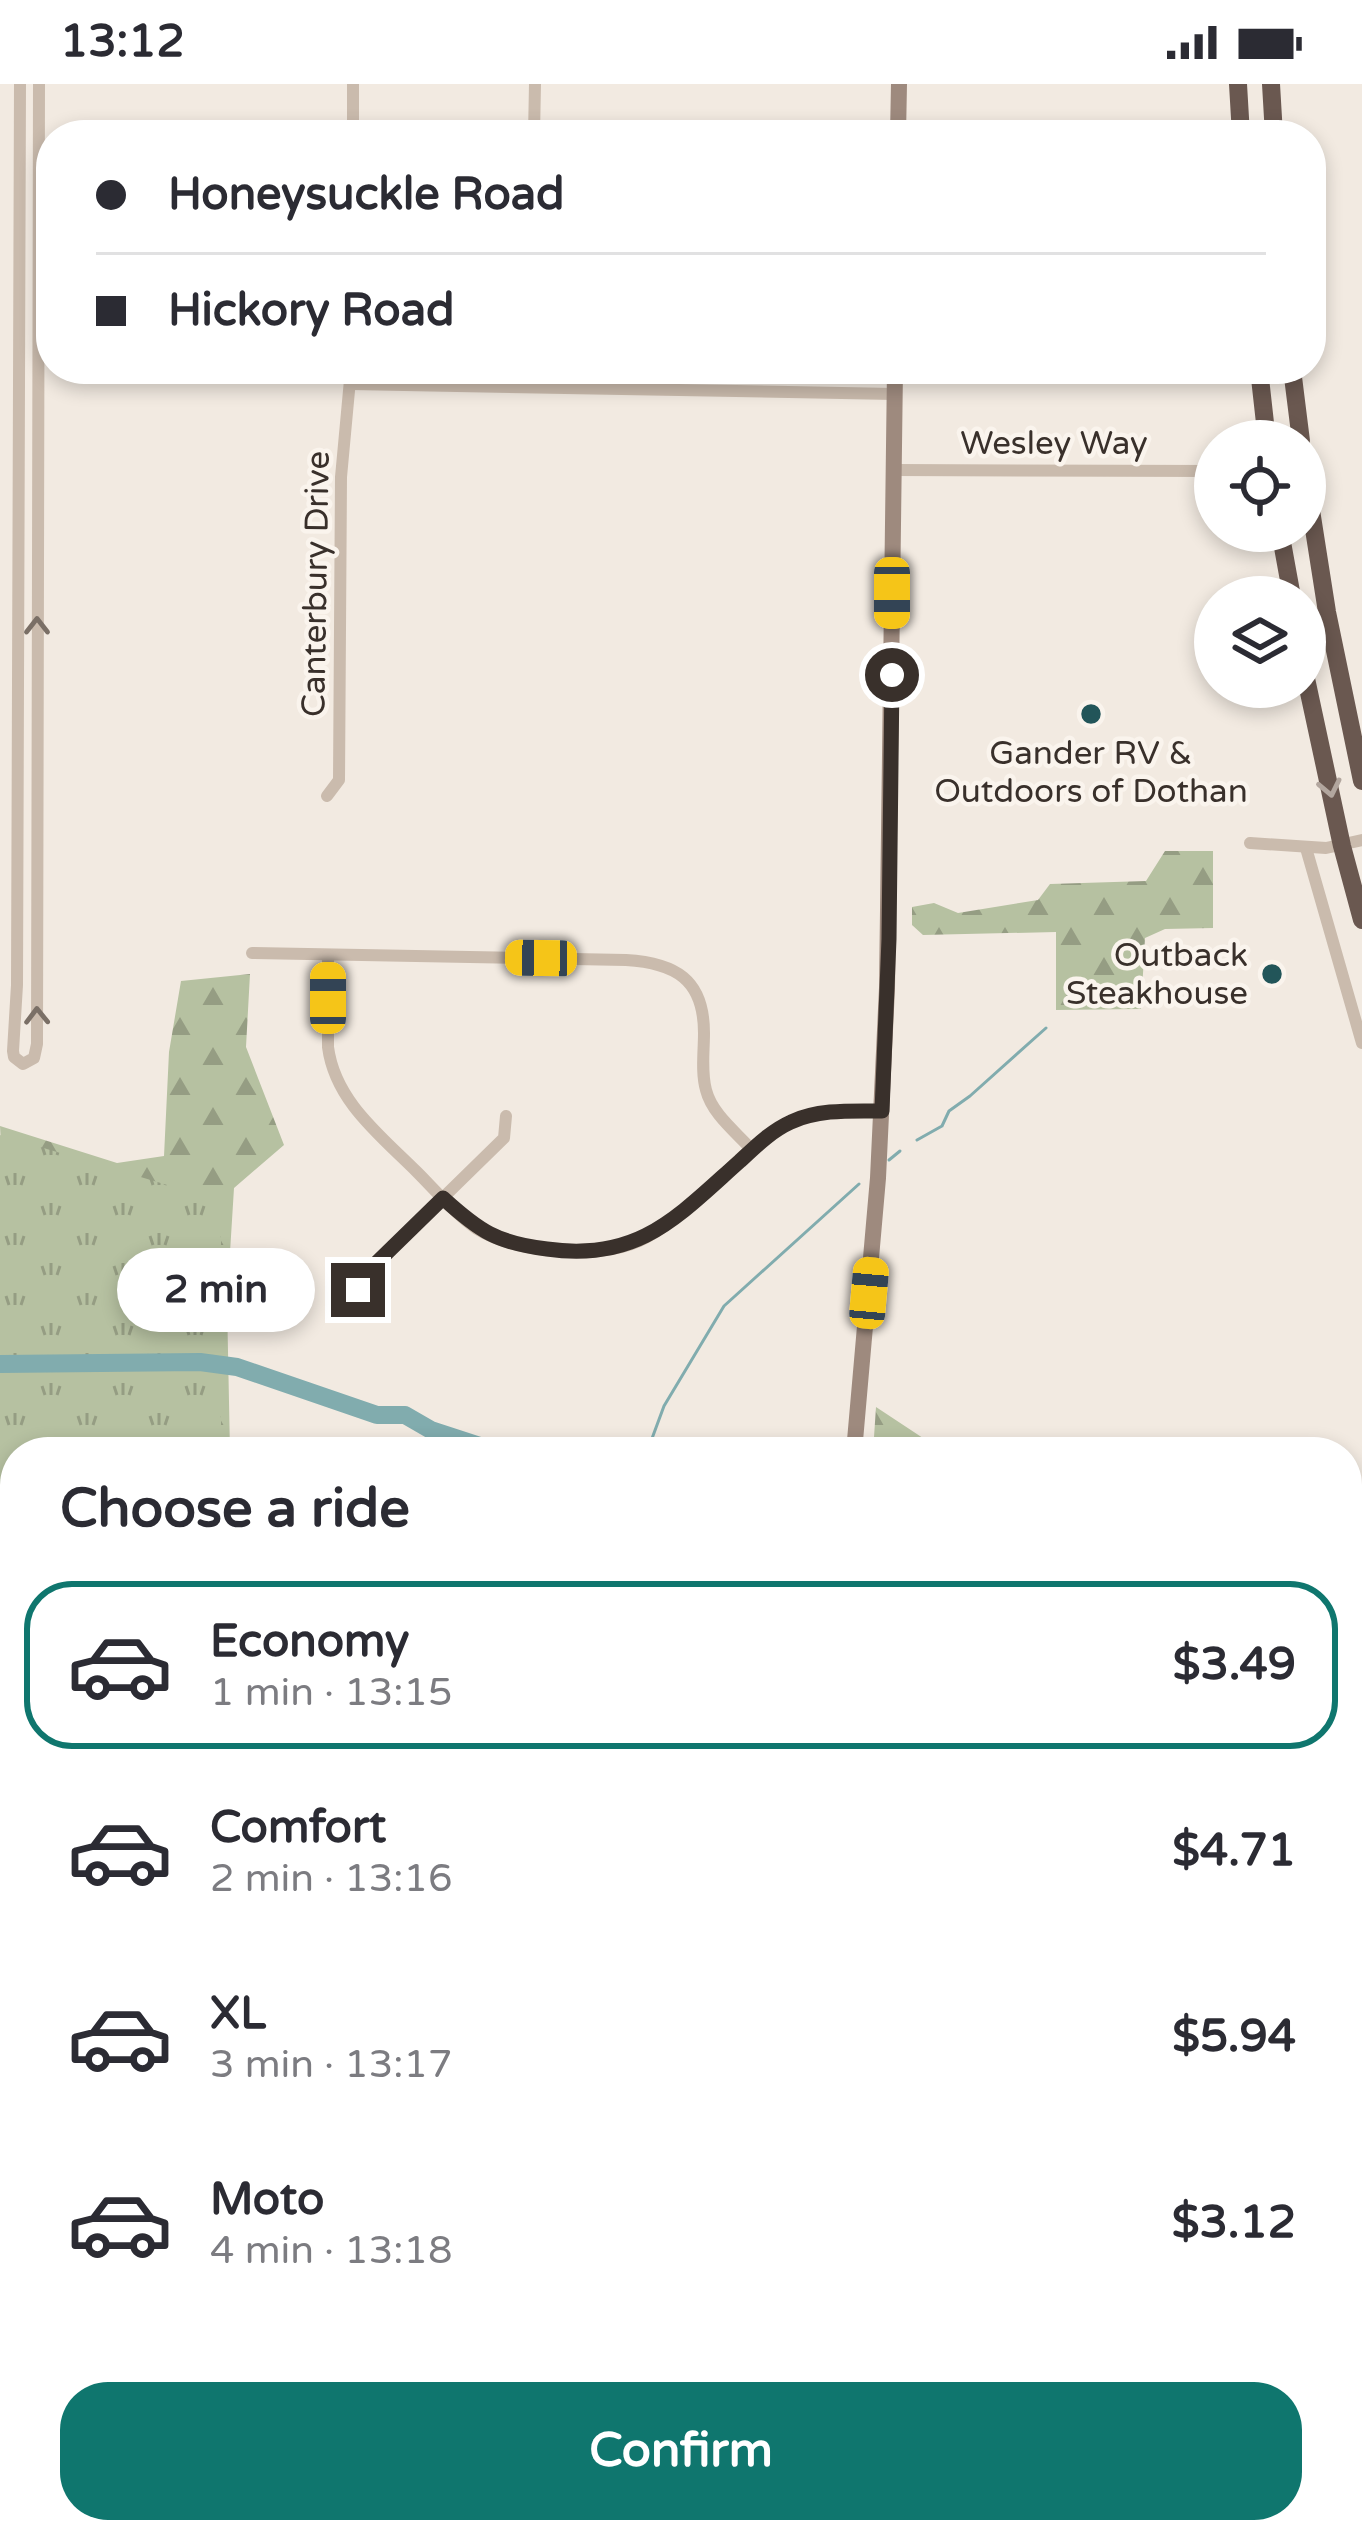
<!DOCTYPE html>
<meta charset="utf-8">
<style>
:root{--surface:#fff;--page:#f2f2f3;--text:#2b2b33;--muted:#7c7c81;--line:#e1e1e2;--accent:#0f766e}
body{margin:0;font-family:"Varela Round",sans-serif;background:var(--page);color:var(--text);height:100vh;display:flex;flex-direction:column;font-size:45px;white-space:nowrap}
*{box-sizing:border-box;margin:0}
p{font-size:39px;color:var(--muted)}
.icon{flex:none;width:66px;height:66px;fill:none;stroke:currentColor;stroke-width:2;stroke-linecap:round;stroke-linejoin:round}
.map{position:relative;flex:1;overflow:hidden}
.details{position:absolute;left:0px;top:1353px;width:1362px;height:1107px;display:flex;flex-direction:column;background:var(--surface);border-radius:48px 48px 0 0;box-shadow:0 6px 18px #0003}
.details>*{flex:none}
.banner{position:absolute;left:36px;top:36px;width:1290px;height:264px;border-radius:48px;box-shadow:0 6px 18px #0003;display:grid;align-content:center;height:264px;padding:0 60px;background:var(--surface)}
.fabs{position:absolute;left:1194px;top:336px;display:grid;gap:24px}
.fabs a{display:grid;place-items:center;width:132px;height:132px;border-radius:50%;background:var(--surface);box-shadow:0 6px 18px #0003;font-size:60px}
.end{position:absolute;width:54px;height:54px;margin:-27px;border:15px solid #39302b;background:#fff;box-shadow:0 0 0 6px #fff}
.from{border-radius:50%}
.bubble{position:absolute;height:84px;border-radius:42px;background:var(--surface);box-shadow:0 6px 18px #0003;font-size:39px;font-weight:700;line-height:84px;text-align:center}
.car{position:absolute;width:36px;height:72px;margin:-36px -18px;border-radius:15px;box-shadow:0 0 9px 3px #0007;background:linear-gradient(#f5c518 24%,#345 0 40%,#f5c518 0 76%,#345 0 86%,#f5c518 0)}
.banner b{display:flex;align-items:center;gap:42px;height:114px;font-size:45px}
.banner b+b{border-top:3px solid var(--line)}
.banner i{width:30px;height:30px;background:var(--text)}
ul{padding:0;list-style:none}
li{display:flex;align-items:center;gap:36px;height:168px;margin:0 24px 18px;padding:0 36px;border:6px solid transparent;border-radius:48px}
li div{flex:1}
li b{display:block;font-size:45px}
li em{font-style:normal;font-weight:700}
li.on{border-color:var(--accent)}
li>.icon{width:108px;height:108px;stroke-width:1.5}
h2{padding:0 60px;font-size:54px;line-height:144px}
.primary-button{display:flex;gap:24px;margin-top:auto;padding:24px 60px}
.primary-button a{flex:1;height:138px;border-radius:48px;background:var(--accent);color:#fff;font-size:48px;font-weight:700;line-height:138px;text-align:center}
.status{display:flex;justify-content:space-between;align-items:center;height:84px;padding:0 60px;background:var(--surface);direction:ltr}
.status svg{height:33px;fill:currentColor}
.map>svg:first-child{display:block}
</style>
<div class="status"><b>13:12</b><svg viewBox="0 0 49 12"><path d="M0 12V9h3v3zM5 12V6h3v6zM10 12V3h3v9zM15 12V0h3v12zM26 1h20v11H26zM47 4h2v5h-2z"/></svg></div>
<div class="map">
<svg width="1362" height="2458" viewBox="0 0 1362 2458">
<defs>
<pattern id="forest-firs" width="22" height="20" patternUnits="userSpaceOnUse" patternTransform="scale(3)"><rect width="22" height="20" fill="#b6c1a1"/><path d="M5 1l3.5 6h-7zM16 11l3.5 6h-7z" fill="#959d83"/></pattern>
<pattern id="park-tufts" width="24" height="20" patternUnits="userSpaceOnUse" patternTransform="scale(3)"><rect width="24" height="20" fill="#b6c1a1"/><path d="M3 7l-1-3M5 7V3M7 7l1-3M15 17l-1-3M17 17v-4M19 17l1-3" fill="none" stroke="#959d83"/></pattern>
</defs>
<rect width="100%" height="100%" fill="#f2eae1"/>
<g fill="url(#forest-firs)">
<polygon points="1165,767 1213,767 1213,844 1165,845 1145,854 1141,925 1056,926 1056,848 923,851 912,841 912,823 934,819 958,829 1038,816 1050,800 1146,797"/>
<polygon points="250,890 246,963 284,1061 234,1104 227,1217 230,1368 18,1368 0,1042 117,1079 164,1072 169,968 181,897"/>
<polygon points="876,1323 929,1358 956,1368 873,1368"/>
<polygon points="1347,1523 1362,1527 1362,2139 1347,2150"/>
<polygon points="211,2445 381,2445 381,2458 212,2458"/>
</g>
<polygon fill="url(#park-tufts)" points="0,1051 221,1117 221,1368 15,1368 15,2247 0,2247"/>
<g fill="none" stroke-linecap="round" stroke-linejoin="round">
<g stroke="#81acae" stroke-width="3">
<polyline points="917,1056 942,1042 949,1027 970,1012 1046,944"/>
<polyline points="889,1076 900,1067"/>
<polyline points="647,1368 664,1322 724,1222 859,1100"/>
<polyline points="1347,1718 1362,1700"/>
<polyline points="1347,1889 1362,1924"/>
</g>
<polyline stroke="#81acae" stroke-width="18" points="0,1280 200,1278 237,1283 377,1331 405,1331 431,1346 480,1362 518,1368"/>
<g stroke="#cabbad" stroke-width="12">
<polyline points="20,0 17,901 13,967 14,973 23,980 34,974 37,960 39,0"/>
<polyline points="353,0 353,51"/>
<polyline points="534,51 535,0"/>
<polyline points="351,300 895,310"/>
<polyline points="894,386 1215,387"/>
<polyline points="327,712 339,696 341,393 351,285"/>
<polyline points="1250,759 1326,764 1362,756"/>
<polyline points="1306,764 1362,959"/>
<path d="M252,869l374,7c49,3 78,19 78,73 0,19 -3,39 2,57 6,24 30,42 46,60"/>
<path d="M328,871v92c7,54 52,88 89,125 19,19 38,42 60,57 38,24 120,31 162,12 16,-7 32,-19 46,-31 34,-27 65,-69 106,-88 28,-13 61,-11 91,-11"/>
<polyline points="358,1206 363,1192 504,1054 506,1032"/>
<polyline points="0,2385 15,2385"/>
<polyline points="51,2445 53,2458"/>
<polyline points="476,2445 476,2458"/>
<polyline points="664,2445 665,2458"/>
<polyline points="1025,2445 1028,2458"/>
</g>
<g stroke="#cabbad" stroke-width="14">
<polyline points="1347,2181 1362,2173"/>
<polyline points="0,2262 15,2262"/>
</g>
<g stroke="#9e8a7e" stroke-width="16">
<polyline points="898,51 899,0"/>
<polyline points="854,1368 878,1094 887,904 895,285"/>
<polyline points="856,2445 857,2458"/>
</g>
<g stroke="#6a5850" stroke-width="18">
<polyline points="1238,0 1241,51"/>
<polyline points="1271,0 1274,51"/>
<polyline points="1259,285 1267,357"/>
<polyline points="1292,285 1301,357"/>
<polyline points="1305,388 1327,528 1362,697"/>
<polyline points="1280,447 1292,513"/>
<polyline points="1305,590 1342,762 1362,836"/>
</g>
</g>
<defs><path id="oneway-chevron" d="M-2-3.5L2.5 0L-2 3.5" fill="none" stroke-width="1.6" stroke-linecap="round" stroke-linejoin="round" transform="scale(3)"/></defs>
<g stroke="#7a6f66">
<use href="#oneway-chevron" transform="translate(37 542) rotate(-90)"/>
<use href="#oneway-chevron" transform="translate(37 932) rotate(-91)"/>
</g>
<use stroke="#b2a69e" href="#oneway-chevron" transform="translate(1330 704) rotate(78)"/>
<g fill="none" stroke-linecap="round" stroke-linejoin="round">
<path stroke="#39302b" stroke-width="15" d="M358,1206l5,-14 80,-78c36,33 54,45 104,51 92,13 130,-32 193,-88 15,-14 31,-30 51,-39 27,-13 61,-11 91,-11l7,-172 3,-264"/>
</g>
<g fill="#225559" stroke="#faf4ed" stroke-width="4.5">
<circle cx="1091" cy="630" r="12"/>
<circle cx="1272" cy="890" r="12"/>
</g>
<g text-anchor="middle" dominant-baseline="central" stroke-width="9" stroke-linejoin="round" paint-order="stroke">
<g font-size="33" fill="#39302b" stroke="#faf4ed">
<text x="1054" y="359">Wesley Way</text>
<text transform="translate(316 500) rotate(-89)">Canterbury Drive</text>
</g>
<g font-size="33" fill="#39302b" stroke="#faf4ed">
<text x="1091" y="669">Gander RV &amp;<tspan x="1091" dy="38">Outdoors of Dothan</tspan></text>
<text x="1248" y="871" text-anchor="end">Outback<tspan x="1248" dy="38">Steakhouse</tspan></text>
</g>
</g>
</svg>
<div class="fabs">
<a><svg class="icon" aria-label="locate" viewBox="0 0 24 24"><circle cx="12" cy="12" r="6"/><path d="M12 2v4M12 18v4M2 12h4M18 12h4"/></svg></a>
<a><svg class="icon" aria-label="layers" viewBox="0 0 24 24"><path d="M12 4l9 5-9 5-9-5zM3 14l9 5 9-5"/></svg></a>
</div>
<i class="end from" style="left:892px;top:591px"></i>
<i class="end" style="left:358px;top:1206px"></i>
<div class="bubble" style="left:117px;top:1164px;width:198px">2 min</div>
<i class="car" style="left:892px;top:509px;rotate:180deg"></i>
<i class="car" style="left:541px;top:874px;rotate:271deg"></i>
<i class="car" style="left:328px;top:914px;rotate:0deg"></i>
<i class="car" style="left:869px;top:1209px;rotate:5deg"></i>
<div class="banner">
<b><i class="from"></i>Honeysuckle Road</b>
<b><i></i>Hickory Road</b>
</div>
<section class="details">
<h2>Choose a ride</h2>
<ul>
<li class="on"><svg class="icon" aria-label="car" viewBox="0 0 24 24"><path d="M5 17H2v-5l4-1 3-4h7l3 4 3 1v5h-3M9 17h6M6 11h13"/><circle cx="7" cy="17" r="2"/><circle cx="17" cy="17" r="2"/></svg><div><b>Economy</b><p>1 min · 13:15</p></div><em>$3.49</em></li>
<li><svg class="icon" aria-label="car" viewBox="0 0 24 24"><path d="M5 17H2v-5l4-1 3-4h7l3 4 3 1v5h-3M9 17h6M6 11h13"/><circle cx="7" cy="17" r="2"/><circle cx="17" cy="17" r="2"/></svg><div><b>Comfort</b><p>2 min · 13:16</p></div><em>$4.71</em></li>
<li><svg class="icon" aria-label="car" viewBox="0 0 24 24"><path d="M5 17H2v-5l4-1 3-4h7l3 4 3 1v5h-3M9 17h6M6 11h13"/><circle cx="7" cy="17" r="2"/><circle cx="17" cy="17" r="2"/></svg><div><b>XL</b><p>3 min · 13:17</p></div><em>$5.94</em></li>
<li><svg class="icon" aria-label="car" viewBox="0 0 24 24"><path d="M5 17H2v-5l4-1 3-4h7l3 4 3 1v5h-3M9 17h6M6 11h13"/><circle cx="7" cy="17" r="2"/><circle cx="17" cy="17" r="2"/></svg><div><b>Moto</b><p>4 min · 13:18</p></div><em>$3.12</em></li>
</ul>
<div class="primary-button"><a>Confirm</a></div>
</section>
</div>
